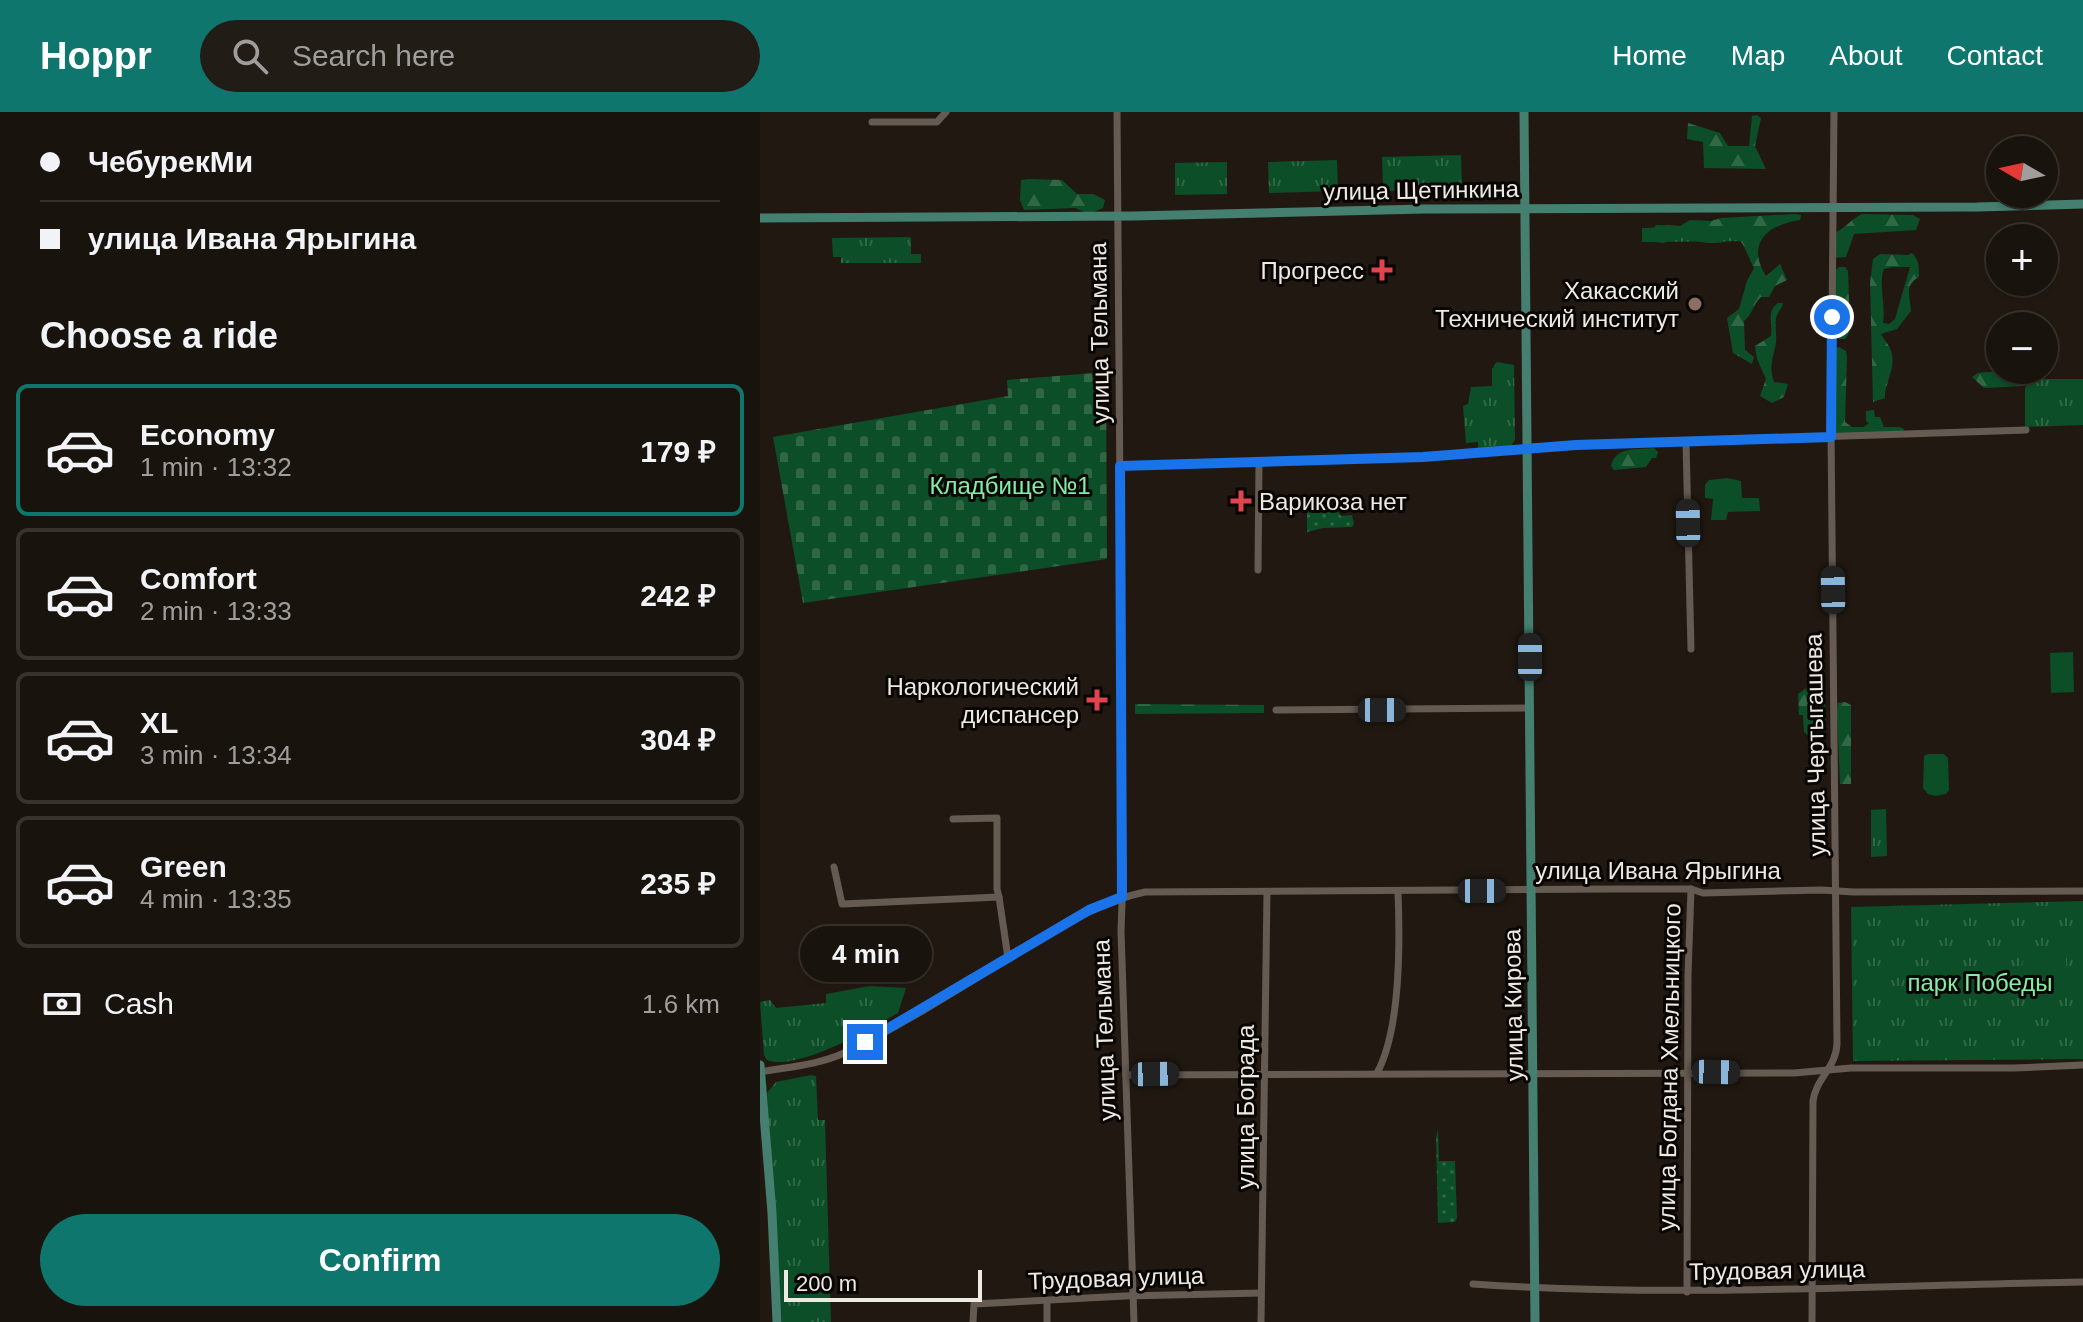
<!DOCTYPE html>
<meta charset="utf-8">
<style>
:root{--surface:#19130d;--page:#221c16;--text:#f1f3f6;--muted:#9f9e9d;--line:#37322e;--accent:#0f766e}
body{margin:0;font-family:Helvetica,sans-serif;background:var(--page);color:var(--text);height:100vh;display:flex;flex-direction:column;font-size:30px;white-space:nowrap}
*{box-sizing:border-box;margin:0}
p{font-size:26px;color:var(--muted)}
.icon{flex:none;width:44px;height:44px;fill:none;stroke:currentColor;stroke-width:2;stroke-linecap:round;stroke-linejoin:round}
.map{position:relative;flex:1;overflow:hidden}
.panel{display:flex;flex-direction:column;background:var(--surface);width:760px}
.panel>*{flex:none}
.top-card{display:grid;align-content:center;height:176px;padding:0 40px;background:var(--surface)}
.needle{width:52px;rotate:279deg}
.controls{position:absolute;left:1226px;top:24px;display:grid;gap:16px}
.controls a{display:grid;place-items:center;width:72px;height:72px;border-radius:50%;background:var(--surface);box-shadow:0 2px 6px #0004,0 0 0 2px var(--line);font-size:40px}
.scale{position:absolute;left:24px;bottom:20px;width:198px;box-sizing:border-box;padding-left:8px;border:4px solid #efe9e4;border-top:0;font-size:22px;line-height:28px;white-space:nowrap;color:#efe9e4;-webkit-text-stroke:6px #080503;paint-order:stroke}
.end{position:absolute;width:36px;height:36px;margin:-18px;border:10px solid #1a73e8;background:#fff;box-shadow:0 0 0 4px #fff}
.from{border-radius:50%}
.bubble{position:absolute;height:56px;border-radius:28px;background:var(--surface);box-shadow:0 2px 6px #0004,0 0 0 2px var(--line);font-size:26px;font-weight:700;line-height:56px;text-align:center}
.car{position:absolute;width:24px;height:48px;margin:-24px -12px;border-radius:10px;box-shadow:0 0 6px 2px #0007;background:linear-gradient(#222 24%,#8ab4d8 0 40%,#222 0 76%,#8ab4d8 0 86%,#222 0)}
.top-card b{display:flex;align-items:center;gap:28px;height:76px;font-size:30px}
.top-card b+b{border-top:2px solid var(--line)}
.top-card i{width:20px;height:20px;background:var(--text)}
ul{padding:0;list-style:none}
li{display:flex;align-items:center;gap:24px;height:132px;margin:0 16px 12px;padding:0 24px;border:4px solid var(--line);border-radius:12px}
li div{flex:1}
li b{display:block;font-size:30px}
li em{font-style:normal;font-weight:700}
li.current{border-color:var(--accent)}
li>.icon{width:72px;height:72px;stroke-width:1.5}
h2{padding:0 40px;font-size:36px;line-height:96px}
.pay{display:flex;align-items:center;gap:20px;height:88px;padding:0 40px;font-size:30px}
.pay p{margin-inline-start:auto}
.action{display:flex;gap:16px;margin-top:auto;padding:16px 40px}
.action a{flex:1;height:92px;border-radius:48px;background:var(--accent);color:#fff;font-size:32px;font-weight:700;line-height:92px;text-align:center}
header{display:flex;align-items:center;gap:48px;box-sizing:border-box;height:112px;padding:0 40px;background:var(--accent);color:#fff}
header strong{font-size:38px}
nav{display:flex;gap:44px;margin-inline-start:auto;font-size:28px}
.search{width:560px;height:72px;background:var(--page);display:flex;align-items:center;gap:20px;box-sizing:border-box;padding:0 28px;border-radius:44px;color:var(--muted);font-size:30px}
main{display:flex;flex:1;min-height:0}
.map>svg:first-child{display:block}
</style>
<header>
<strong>Hoppr</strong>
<div class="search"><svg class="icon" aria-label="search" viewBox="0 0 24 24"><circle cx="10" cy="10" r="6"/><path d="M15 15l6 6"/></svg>Search here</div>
<nav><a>Home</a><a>Map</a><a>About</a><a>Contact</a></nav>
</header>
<main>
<section class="panel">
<div class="top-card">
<b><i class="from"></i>ЧебурекМи</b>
<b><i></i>улица Ивана Ярыгина</b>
</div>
<h2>Choose a ride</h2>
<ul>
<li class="current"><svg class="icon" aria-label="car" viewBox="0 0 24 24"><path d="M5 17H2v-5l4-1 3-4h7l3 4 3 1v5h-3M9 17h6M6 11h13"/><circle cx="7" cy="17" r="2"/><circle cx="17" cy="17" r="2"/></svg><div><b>Economy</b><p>1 min · 13:32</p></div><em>179 ₽</em></li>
<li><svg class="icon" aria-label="car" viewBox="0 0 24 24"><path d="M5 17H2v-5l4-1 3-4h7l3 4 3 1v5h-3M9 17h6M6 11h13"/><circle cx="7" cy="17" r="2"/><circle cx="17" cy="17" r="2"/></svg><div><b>Comfort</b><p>2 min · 13:33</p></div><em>242 ₽</em></li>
<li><svg class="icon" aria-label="car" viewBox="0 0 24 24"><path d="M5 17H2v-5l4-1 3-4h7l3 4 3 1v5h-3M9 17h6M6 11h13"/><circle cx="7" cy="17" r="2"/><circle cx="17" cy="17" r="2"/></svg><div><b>XL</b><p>3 min · 13:34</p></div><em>304 ₽</em></li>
<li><svg class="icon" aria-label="car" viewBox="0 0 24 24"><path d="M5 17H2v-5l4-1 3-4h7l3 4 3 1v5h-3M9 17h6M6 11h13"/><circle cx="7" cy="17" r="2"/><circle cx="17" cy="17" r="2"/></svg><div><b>Green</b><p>4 min · 13:35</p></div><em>235 ₽</em></li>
</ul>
<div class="pay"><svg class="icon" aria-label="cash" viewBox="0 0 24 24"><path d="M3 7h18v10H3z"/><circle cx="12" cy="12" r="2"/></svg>Cash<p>1.6 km</p></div>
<div class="action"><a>Confirm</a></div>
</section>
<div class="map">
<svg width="1323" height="1210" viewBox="0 0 1323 1210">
<defs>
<pattern id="grass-dots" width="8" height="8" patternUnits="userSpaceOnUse" patternTransform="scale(2)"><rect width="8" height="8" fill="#0c4e27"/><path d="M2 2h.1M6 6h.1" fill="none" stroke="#306846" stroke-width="1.8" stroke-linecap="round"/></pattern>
<pattern id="forest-firs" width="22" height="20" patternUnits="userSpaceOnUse" patternTransform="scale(2)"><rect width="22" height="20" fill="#0c4e27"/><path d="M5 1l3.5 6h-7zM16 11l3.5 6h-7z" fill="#306846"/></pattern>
<pattern id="cemetery-stones" width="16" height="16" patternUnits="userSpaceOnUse" patternTransform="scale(2)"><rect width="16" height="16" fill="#0c4e27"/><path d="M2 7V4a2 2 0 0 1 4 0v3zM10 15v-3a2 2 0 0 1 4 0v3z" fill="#306846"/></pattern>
<pattern id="park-tufts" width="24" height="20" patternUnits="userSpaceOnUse" patternTransform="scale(2)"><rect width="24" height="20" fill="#0c4e27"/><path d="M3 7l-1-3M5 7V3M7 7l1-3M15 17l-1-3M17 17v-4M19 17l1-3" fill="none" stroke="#306846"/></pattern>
</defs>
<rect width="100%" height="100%" fill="#211911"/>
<g fill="url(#grass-dots)">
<polygon points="569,393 575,395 581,404 592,403 594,412 592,415 563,416 547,420 547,395"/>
<polygon points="678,1017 679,1049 695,1049 697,1106 695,1110 678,1111 676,1026"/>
</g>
<g fill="url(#forest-firs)" fill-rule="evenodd">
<polygon points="997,3 1001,6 995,34 1006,57 944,56 943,30 927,27 928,11 960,21 968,34 989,34 992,4"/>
<polygon points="269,67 302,68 317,82 333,82 345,88 343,96 329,102 315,96 264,98 260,88 261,68"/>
<path d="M1035,102l6,1 -1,5c-34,5 -54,24 -34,56l14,-12 7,16 -12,6 -6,11h-8c-8,7 -8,17 -17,24l1,29 9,7 -2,7 -19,-11 -6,-35 12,-9 8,-28 7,-13c-6,-10 -8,-22 -17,-31 -20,11 -40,5 -60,-2l-13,8 -20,-2 12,-16 24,1 10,-6 21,1 10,-3z"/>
<path d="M1102,102l51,1 7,4 -4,11 -62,4 -8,23 -12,1 2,-26c11,-5 15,-13 26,-18z"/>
<path d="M1152,141c7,7 7,13 7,24 -15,8 -9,19 -8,34l-14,18 -16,5c3,6 8,10 10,17 6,17 -7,32 -6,47l-12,4 -3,-119 3,-24 7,-5 28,1zM1132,155h18l-15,52 -6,5 -6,-1c3,-18 -5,-41 1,-54z"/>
<polygon points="1079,155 1085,155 1088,159 1090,213 1089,221 1085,227 1079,227 1075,223 1075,159"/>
<path d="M1018,191h5c-1,5 -4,8 -6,12 -3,7 0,20 -1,27 -2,14 -8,24 -2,40l14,2 -4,13 -12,6 -12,-7 6,-17 -9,-20 -2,-13 16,-10c2,-13 -5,-25 7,-33z"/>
<polygon points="1079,235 1086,239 1087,245 1085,310 1092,315 1104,315 1109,311 1106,309 1106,299 1114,298 1115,305 1120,305 1124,315 1140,315 1144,317 1142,321 1074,322 1074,236"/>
<polygon points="1239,259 1254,259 1267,268 1264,274 1224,276 1212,265 1218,261"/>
<path d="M894,336l4,4 -2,6h-4l-6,9 -32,3 -3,-4c5,-20 25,-16 43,-18z"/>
<polygon points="1049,574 1062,581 1066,597 1065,620 1050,625 1044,620 1043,603 1039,603 1038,582"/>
<polygon points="1085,590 1091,593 1091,672 1080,672 1077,601 1078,591"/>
<polygon points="375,592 504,593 504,601 375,602"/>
</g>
<polygon fill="url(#cemetery-stones)" points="346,260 347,447 43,491 13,325 248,284 247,268"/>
<g fill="url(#park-tufts)">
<polygon points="701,43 702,78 623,79 622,45"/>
<polygon points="577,48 578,79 509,81 508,50"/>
<polygon points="467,50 467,82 415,83 415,51"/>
<polygon points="991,114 991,129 882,130 882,116"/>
<polygon points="149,125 151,126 151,142 161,142 161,151 81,151 81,145 73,145 72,126"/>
<polygon points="737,250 754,253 755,328 750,335 718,337 718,330 706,331 703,294 708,292 711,275 732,274 732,257"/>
<polygon points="1270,267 1323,267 1323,313 1265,315 1265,276"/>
<polygon points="1126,697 1127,744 1111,745 1111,698"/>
<polygon points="1323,789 1323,947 1093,949 1091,795"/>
<path d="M110,874l36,2 -8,25c-26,15 -102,59 -131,47l-3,-5 -4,-53 10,-2 6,8 50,-5v-9z"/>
<polygon points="51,963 56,964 58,1008 65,1008 71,1210 22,1210 7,981 16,970"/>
</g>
<g fill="#0c4e27">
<polygon points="967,366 981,369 982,386 999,386 1000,399 968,400 966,408 951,408 953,387 945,386 945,373 949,368"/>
<polygon points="1313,540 1314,580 1291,581 1290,541"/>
<polygon points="1168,642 1184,642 1188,646 1189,678 1186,682 1175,684 1168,682 1163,676 1164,644"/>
<polygon points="1306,836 1306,860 1261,859 1264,845 1275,840"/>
</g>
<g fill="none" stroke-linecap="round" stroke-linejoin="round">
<g stroke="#655b52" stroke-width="7">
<polyline points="357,0 363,764 361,819 374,1210"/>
<polyline points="112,10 177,10 186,0"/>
<polyline points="926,330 931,537"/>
<polyline points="360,354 663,345 816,333 1266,318"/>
<polyline points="498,458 499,350"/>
<polyline points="516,598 770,596"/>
<polyline points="193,707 237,706 237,777 239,785"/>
<polyline points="74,755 82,792 239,785 248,846"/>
<path d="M0,960c28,-5 58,-7 84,-19 64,-30 124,-71 185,-107 38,-23 73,-45 116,-54l471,-3h75l12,4 118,-3 33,2 229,-1"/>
<path d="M617,961c24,-44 23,-131 21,-181"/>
<polyline points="366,963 1034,961 1091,956 1254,956 1323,953"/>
<path d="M713,1172c203,14 406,1 610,-2"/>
<polyline points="927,1180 928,863 931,777"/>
<polyline points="287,1189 287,1210"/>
<polyline points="213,1210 214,1192 365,1184 501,1181"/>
<polyline points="501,1210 507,780"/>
<path d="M1052,1210l1,-221c3,-23 23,-33 24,-57l-6,-615 3,-317"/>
</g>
<g stroke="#447f6f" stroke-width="9">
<polyline points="764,0 775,1210"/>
<polyline points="0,106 373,104 664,97 1217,95 1323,92"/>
<polyline points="0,953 12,1101 17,1210"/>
</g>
</g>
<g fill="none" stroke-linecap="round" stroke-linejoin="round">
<polyline stroke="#1a73e8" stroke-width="10" points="105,930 329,798 362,785 360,354 663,345 816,333 1071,325 1072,205"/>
</g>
<g fill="#e0444e" stroke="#080503" stroke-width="3">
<path d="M618 146h8v8h8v8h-8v8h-8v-8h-8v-8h8z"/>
<path d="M477 377h8v8h8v8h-8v8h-8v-8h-8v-8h8z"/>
<path d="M333 576h8v8h8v8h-8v8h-8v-8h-8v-8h8z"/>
</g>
<circle fill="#8d6e63" stroke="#080503" stroke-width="3" cx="935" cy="192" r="8"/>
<g text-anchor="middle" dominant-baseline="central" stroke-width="6" stroke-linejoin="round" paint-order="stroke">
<g font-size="24" fill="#efe9e4" stroke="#080503">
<text transform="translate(661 78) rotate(-1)">улица Щетинкина</text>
<text transform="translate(339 221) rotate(-91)">улица Тельмана</text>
<text transform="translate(1055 633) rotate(-91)">улица Чертыгашева</text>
<text x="898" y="758">улица Ивана Ярыгина</text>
<text transform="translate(753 893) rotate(-91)">улица Кирова</text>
<text transform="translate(344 918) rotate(-92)">улица Тельмана</text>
<text transform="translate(909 955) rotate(-89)">улица Богдана Хмельницкого</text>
<text transform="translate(485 995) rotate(-90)">улица Бограда</text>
<text transform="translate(1017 1158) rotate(-1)">Трудовая улица</text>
<text transform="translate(356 1166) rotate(-2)">Трудовая улица</text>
</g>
<g font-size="24" fill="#efe9e4" stroke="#080503" text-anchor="end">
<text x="604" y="158">Прогресс</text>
<text x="919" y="178">Хакасский<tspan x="919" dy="28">Технический институт</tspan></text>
<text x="499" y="389" text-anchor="start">Варикоза нет</text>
<text x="319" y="574">Наркологический<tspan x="319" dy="28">диспансер</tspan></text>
</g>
<g font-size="24" fill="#83eea3" stroke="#080503">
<text x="250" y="373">Кладбище №1</text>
<text x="1220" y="870">парк Победы</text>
</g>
</g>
</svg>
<div class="controls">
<a><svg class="needle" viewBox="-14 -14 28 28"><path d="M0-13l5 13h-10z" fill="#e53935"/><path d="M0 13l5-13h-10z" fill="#9f9e9d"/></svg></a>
<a>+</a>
<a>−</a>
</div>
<div class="scale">200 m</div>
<i class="end from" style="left:1072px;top:205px"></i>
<i class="end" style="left:105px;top:930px"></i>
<div class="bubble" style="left:40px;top:814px;width:132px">4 min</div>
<i class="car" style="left:928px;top:411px;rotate:359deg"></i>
<i class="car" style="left:1073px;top:478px;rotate:359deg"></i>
<i class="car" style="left:770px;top:545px;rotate:0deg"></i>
<i class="car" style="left:622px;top:598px;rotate:90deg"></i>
<i class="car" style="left:722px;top:779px;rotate:90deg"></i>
<i class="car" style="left:956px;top:960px;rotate:91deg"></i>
<i class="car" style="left:395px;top:962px;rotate:89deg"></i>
</div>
</main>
